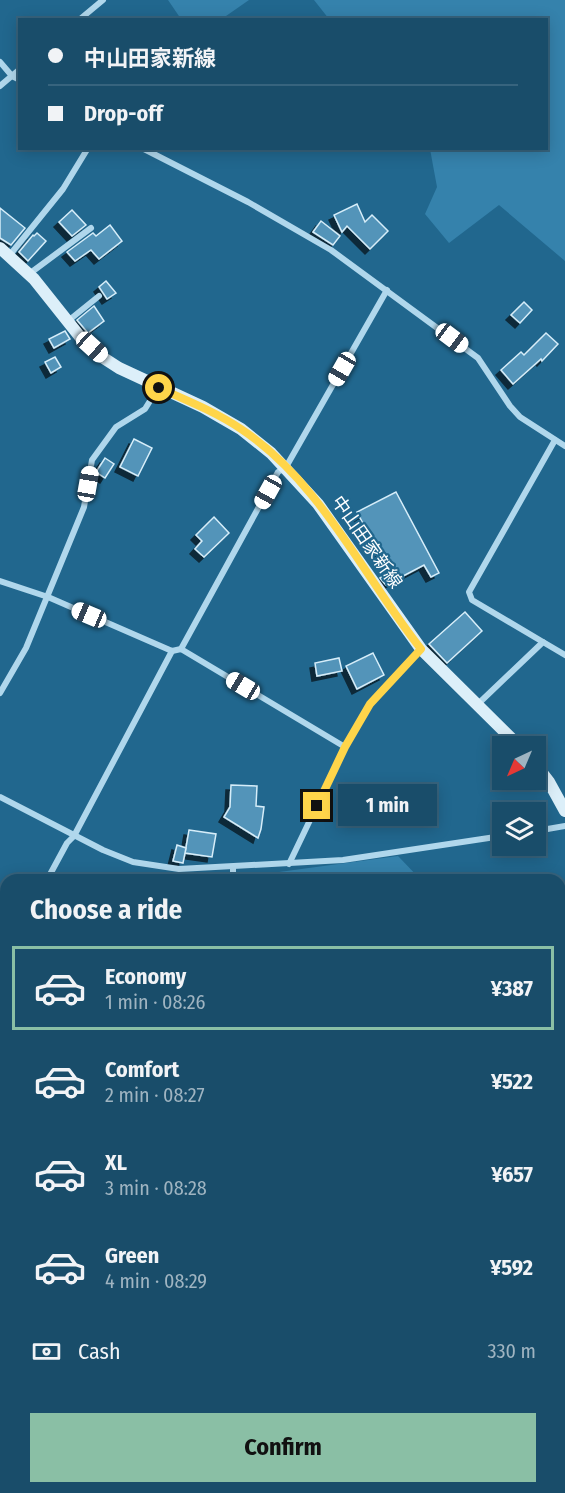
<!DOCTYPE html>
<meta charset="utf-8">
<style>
:root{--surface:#194d6a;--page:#225470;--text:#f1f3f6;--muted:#9fb4c1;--line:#37647e;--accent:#8abfa5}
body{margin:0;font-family:"Fira Sans Condensed","Noto Sans JP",sans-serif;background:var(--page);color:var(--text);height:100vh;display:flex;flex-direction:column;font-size:22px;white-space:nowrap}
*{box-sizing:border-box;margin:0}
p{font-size:20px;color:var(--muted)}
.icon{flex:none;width:33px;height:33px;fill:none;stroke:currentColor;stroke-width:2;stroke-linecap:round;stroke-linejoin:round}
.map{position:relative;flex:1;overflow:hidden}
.sheet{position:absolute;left:0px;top:874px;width:566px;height:620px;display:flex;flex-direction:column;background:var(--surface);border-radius:18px 18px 0 0;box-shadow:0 3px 15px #0003,0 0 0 2px var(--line)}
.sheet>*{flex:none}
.banner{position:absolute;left:18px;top:18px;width:530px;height:132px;border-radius:0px;box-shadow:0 3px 15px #0003,0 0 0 2px var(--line);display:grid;align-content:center;height:132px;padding:0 30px;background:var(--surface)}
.needle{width:39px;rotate:224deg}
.tools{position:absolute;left:492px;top:736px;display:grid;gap:12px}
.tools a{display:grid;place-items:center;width:54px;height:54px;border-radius:0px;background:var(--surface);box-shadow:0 3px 15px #0003,0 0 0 2px var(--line);font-size:30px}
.end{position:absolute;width:27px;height:27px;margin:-14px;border:8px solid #ffd54a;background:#111;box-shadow:0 0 0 3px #111}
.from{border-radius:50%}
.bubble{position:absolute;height:42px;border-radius:0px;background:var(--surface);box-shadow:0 3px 15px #0003,0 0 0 2px var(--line);font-size:20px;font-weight:700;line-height:42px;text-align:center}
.car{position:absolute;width:18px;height:36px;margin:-18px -9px;border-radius:8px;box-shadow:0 0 4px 2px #0007;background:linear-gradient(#fff 24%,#345 0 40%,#fff 0 76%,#345 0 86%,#fff 0)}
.banner b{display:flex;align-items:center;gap:21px;height:57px;font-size:22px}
.banner b+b{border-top:2px solid var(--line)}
.banner i{width:15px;height:15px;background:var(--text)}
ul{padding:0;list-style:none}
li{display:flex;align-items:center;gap:18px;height:84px;margin:0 12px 9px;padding:0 18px;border:3px solid transparent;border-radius:0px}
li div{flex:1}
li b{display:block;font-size:22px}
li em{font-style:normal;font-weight:700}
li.selected{border-color:var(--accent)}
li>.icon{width:54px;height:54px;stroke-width:1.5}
h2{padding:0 30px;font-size:27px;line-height:72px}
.pay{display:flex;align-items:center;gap:15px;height:66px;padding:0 30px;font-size:22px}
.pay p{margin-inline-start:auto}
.action{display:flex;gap:12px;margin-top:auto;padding:12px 30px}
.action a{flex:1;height:69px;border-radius:0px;background:var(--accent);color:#111;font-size:24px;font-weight:700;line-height:69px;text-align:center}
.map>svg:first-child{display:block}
</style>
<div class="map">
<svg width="565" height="1493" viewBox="0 0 565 1493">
<defs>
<filter id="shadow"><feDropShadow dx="-5" dy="5" stdDeviation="0" flood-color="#0009"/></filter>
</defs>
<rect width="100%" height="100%" fill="#21678e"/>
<g fill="#3582ac">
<polygon points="168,0 249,0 226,16 181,19"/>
<polygon points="314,0 565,0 565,261 499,205 449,243 425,214 437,187 430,149 546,148 546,20 329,19"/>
<polygon points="398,856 421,880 281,880 279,872"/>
</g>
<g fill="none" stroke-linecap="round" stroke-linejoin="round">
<g stroke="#a4d5ed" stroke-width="4">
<polyline points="560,1039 565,1039"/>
<polyline points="0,1057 6,1058"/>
</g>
</g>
<g fill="#5294b9" stroke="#d6edf9" stroke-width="1.5" filter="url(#shadow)">
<polygon points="357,204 365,222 372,215 388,231 370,249 347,226 342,232 334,215"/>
<polygon points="0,208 25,228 11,245 0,238"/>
<polygon points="72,210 86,225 72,236 59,222"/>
<polygon points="321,221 340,236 333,245 313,232"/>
<polygon points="110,225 122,241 99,259 91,250 75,261 67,252 93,233 96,236"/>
<polygon points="37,233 46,241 28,261 19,252 33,235 34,236"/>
<polygon points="106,281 116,293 107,299 99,287"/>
<polygon points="524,302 532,310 520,323 511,315"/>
<polygon points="94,306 104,321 88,333 77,320"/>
<polygon points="65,331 70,339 54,348 49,339"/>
<polygon points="546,333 558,344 542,361 541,359 513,384 501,370 521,352 524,355"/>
<polygon points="55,357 61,367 51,373 45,362"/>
<polygon points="134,439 152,448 138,476 120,467"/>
<polygon points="105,458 114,464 105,478 96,472"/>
<polygon points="396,492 439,573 431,577 424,565 386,585 380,578 389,573 357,512"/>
<polygon points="214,517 229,533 204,557 195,549 202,541 196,535"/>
<polygon points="465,612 482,631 447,663 429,644"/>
<polygon points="373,653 384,675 357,689 346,666"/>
<polygon points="339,658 342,671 317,676 315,663"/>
<polygon points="231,785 257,786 256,806 264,807 261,829 258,838 224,817 230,807"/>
<polygon points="189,830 216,834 212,857 185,853"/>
<polygon points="177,845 186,848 183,863 173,861"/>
</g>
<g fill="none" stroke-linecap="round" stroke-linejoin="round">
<g stroke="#b0d7ec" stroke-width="6">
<polyline points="79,20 103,0"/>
<polyline points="0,62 12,76 20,80"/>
<polyline points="0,86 20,69"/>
<polyline points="142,148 248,202 331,250 478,358 510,406 520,417 565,446"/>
<polyline points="9,256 63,189 88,148"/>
<polyline points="29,274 91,228"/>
<polyline points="68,321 99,296"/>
<polyline points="0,581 48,597 172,651 181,649 345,747"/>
<polyline points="543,642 472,600 469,592 555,440"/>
<polyline points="181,649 278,472 286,467 387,290"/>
<polyline points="0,693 26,648 84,507 92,460 116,427 145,409 158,388"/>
<polyline points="478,704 543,642 565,655"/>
<polyline points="0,797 103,850 133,862 179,869 343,860 502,836"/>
<polyline points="536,831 565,826"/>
<polyline points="289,864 345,747 370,704 421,649"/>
<polyline points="233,867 233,880"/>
<polyline points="47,880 67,843 74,836 172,651"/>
<polyline points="0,970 6,963"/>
<polyline points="560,1050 565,1050"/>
<polyline points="0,1086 6,1087"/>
<polyline points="560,1195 565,1209"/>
<polyline points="345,1488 346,1493"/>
</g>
<g stroke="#dceff9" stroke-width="12">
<polyline points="0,248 34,279 81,338 102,357 119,368 203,407 241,429 271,453 318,504 421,649 520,747"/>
<polyline points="536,765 549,782 565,811"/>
</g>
</g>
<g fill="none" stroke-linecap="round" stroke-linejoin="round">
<path stroke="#ffd54a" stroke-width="8" d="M159,388c27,12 57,24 82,41 80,53 122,147 180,220l-51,55 -25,43 -28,59"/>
</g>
<g text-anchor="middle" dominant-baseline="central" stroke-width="4.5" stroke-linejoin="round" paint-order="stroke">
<g font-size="18" fill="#fff" stroke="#21678e">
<text transform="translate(367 542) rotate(55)">中山田家新線</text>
</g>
</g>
</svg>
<div class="tools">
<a><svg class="needle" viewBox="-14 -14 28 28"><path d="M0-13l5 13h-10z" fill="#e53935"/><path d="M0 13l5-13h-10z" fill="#9fb4c1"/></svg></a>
<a><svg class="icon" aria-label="layers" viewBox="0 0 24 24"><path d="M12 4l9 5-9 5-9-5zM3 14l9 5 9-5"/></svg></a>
</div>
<i class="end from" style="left:159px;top:388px"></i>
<i class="end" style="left:317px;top:806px"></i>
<div class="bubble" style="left:338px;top:784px;width:99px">1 min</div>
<i class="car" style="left:452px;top:338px;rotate:127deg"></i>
<i class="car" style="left:92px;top:347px;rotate:132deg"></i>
<i class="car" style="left:342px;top:369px;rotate:210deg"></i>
<i class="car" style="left:88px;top:484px;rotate:10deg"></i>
<i class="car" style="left:268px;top:492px;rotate:209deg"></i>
<i class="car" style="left:89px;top:615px;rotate:293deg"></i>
<i class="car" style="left:243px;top:686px;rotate:301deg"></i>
<div class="banner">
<b><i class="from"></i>中山田家新線</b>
<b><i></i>Drop-off</b>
</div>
<section class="sheet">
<h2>Choose a ride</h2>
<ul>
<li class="selected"><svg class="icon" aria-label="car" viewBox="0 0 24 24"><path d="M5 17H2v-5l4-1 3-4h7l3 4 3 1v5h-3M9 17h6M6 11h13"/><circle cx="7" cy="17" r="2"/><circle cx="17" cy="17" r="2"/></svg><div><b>Economy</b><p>1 min · 08:26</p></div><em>¥387</em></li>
<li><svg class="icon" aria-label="car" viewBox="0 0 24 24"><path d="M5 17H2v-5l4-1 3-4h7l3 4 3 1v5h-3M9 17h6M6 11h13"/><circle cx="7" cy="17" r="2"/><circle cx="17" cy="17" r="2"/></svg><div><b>Comfort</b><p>2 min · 08:27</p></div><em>¥522</em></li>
<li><svg class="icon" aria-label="car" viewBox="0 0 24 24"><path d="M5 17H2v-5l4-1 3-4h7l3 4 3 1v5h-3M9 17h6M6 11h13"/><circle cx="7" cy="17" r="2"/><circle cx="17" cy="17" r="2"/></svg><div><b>XL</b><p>3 min · 08:28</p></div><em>¥657</em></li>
<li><svg class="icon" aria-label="car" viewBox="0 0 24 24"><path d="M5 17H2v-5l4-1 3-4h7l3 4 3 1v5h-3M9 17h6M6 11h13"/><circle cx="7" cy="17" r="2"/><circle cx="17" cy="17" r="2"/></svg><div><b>Green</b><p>4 min · 08:29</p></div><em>¥592</em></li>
</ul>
<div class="pay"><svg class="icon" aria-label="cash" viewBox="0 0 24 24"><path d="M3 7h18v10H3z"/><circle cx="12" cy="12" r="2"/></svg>Cash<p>330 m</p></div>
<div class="action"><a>Confirm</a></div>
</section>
</div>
